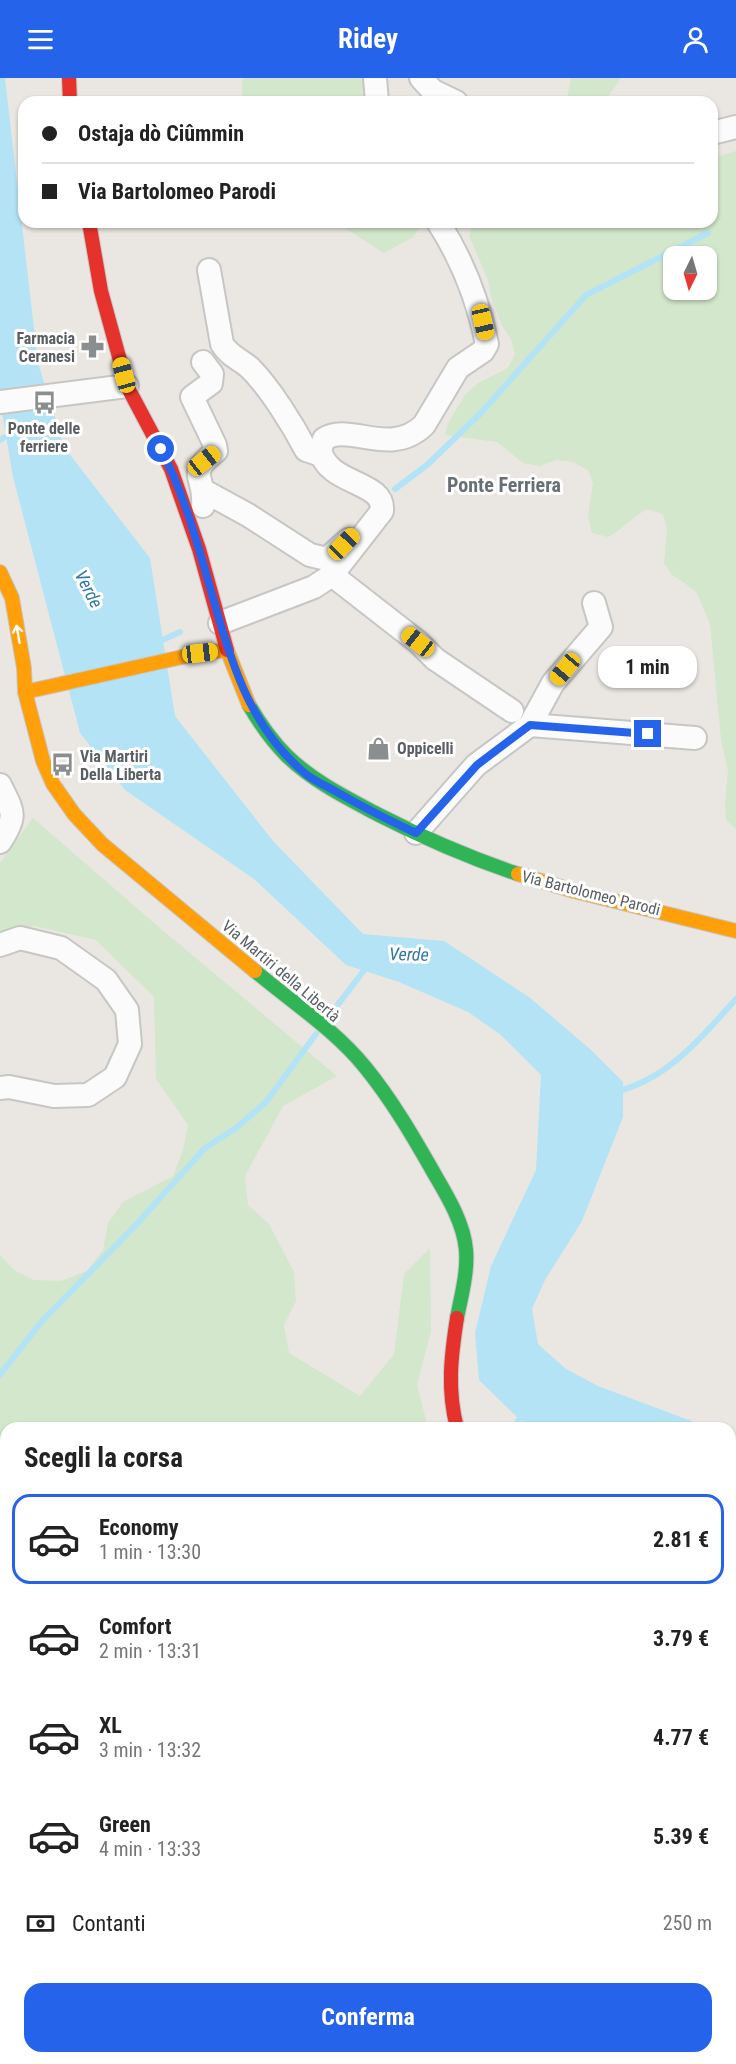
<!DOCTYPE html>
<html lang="it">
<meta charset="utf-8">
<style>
:root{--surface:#fff;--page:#f6f6f6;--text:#222;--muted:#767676;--line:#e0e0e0;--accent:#2563eb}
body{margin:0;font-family:"Roboto Condensed",sans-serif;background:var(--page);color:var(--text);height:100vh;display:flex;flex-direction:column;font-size:22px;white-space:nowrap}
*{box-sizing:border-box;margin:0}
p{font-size:20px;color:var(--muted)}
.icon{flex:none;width:33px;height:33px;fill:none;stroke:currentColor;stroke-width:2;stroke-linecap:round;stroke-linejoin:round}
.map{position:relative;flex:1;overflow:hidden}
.sheet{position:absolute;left:0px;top:1344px;width:736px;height:642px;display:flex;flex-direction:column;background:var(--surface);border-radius:18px 18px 0 0;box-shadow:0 2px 4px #0004}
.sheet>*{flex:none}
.top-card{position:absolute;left:18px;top:18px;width:700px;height:132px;border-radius:18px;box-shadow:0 2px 4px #0004;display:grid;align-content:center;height:132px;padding:0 24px;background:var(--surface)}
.needle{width:39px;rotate:185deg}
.controls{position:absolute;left:663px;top:168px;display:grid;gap:12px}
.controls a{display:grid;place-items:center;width:54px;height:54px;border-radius:12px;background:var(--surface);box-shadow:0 2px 4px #0004;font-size:30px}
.end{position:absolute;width:27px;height:27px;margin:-14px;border:8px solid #2563eb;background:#fff;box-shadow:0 0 0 3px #fff}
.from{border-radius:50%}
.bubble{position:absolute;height:42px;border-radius:18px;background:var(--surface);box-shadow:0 2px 4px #0004;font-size:20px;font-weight:700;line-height:42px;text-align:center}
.car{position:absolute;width:18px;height:36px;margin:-18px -9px;border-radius:8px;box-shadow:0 0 4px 2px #0007;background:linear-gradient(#f5c518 24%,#345 0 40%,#f5c518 0 76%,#345 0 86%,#f5c518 0)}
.top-card b{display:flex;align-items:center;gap:21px;height:57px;font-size:22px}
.top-card b+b{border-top:2px solid var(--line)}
.top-card i{width:15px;height:15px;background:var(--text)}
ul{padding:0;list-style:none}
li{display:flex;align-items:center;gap:18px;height:90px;margin:0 12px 9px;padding:0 12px;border:3px solid transparent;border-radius:18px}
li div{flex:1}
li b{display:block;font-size:22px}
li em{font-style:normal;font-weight:700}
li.on{border-color:var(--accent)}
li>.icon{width:54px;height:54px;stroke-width:1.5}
h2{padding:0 24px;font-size:27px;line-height:72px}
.pay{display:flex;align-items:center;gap:15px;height:66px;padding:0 24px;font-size:22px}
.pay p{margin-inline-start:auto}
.cta{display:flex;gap:12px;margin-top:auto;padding:12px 24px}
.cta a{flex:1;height:69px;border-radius:18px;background:var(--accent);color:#fff;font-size:24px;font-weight:700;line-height:69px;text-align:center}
header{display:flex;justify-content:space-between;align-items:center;height:78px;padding:0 24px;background:var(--accent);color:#fff;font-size:27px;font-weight:700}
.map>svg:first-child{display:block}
</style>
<header><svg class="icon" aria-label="menu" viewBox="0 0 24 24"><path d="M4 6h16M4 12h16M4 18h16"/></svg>Ridey<svg class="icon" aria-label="person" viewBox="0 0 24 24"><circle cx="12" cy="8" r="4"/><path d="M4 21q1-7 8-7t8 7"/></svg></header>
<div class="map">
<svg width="736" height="1986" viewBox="0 0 736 1986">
<rect width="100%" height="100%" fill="#eae7e2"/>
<g fill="#d2e7cb" fill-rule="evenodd">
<polygon points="244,0 366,0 373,24 242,24 242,3"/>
<polygon points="571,0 621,0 604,24 570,24 567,20"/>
<path d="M736,73v678l-10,-9 -1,-16 3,-33 -7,-32 -11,-115 -13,-31 -11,-9 -14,-9 -8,-12 3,-33 -4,-16 -16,-5c-15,8 -24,20 -39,28l-16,-4 -4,-16 5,-34 -5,-13 -15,-8 -17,-2 -16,6 -17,-3 -26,-21 -52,-7 3,-12 17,-28 13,-12 30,-15 7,-14 -4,-15 -9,-13 -11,-29 -3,-17 -19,-44 5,-14h238l1,-64zM706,178v34h-32v-34z"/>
<polygon points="335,144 422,144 422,146 413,159 384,175"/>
<polygon points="33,740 154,845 337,998 283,1028 245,1098 248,1127 269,1146 294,1194 296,1223 284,1247 289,1275 360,1318 394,1276 404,1196 430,1170 431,1253 417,1307 428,1350 6,1350 6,1980 559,1980 560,1986 0,1986 0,1177 14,1192 34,1202 61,1203 87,1193 103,1172 108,1145 123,1124 173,1098 183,1072 188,1047 156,1001 154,919 96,862 34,848 0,856 0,785"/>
</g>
<g fill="#b4e3f6">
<polygon points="0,0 5,0 6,9 38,285 64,369 150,480 175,638 273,763 363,856 444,863 529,919 590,971 623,1004 623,1039 582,1143 545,1202 532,1231 538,1266 566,1291 598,1308 710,1350 534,1350 519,1341 479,1302 475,1255 491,1188 536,1092 541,997 501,957 468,934 399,904 346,887 254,801 125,712 80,655 13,399 0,322"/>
<polygon points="730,1358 736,1360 736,1432 731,1430"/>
</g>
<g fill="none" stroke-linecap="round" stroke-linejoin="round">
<g stroke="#b4e3f6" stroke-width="6">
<polyline points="0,362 12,355"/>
<polyline points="395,411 427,387 480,336 586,217 708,155"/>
<polyline points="156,565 180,554"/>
<polyline points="327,941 368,887"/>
<path d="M615,1014c53,-13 86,-54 121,-93"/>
<polyline points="0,1297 42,1243 135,1148 205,1070 236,1050 266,1024 316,956"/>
<polyline points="514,1350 523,1335"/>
<polyline points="127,1986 130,1980"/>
</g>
<defs>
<g id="street">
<polyline points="375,0 377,24"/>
<polyline points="421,0 433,13 456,24"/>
<polyline points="712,55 736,49"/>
<path d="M209,192l13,74c7,12 18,15 28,24 20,20 43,57 56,82l15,5"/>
<polyline points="0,324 127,308"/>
<polyline points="204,413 248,437 310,477 327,481 348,462"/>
<path d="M203,428c3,-31 -18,-30 13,-55l-1,-6 -23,-48 19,-14 1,-9 -9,-12"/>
<polyline points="332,497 418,564 435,581 512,633"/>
<path d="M220,545l94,-36 18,-12 50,-64c3,-31 -54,-25 -62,-61l4,-11c25,-17 66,19 100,-14l34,-57 25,-17 4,-7c-9,-44 -25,-85 -49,-122"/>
<polyline points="530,647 695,660"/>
<path d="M0,707c13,27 18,30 0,57"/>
<polyline points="416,755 476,687 530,647 553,605 601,549 594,525"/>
<polyline points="0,867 20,860 61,870 106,902 127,932 130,966 115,999 88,1017 54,1018 9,1009 0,1010"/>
</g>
<g id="fast">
<path d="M249,627c11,19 23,36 38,51 27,26 60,42 92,59 45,23 91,43 139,59"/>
<path d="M255,893c37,31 80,59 110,96 27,33 49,71 70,108 13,22 29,49 31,75 2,22 -5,47 -9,68"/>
</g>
<g id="slow">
<polyline points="0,494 12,520 24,590 25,614 43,683 53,706 74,736 102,766 255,893"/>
<polyline points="25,614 200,575 227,572 249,627"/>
<polyline points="518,796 574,813 736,853"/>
</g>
<g id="jam">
<polyline points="69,0 70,24"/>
<polyline points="89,144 101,213 127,308 171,391 199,471 227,572"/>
<path d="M457,1350c-10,-38 -6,-72 0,-110"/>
<polyline points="730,1479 736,1480"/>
</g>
</defs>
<use href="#street" stroke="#c6c6c5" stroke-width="26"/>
<use href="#fast" stroke="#c7c6c6" stroke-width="16"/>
<use href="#slow" stroke="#c7c6c6" stroke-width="16"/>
<use href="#jam" stroke="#c7c6c6" stroke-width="16"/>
<use href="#street" stroke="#fcfbfb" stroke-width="22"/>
<use href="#fast" stroke="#30b455" stroke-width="14"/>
<use href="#slow" stroke="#ff9f0a" stroke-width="14"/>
<use href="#jam" stroke="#e5322d" stroke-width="14"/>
</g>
<defs><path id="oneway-shaft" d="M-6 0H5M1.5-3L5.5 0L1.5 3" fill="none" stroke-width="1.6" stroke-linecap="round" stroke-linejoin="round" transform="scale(1.5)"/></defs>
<use stroke="#fff" href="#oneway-shaft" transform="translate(18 556) rotate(-100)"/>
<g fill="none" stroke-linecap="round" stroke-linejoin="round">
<path stroke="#2563eb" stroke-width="8" d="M161,371c25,49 39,104 54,156 18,64 38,126 92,170 8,6 19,11 28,16 26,15 53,29 81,42l61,-68 53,-40 118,9"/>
</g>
<defs>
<symbol id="pharmacy-bare" viewBox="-9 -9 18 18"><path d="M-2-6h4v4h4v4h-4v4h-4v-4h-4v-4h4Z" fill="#8b8e8f" stroke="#fff" stroke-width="2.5" paint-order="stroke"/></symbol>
<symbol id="bus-bare" viewBox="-9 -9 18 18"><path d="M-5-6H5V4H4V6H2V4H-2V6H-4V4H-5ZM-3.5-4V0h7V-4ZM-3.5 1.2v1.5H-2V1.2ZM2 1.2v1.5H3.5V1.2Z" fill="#8b8e8f" stroke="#fff" stroke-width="2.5" paint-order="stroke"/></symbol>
<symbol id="shop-bare" viewBox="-9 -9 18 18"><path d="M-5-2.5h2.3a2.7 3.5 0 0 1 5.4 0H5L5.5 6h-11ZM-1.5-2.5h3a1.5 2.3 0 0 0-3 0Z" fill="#8b8e8f" stroke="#fff" stroke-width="2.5" paint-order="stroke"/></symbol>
</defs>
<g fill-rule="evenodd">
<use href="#pharmacy-bare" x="76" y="252" width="33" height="33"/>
<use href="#bus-bare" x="28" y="308" width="33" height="33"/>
<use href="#shop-bare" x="362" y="654" width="33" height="33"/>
<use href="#bus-bare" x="46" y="670" width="33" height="33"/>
</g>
<g text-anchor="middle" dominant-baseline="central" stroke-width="6" stroke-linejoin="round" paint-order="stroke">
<g font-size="16" font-weight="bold" fill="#585e62" stroke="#fff" text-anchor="start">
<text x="75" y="260" text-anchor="end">Farmacia<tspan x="75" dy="18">Ceranesi</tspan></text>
<text x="44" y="350" text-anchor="middle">Ponte delle<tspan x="44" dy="18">ferriere</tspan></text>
<text x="397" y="670">Oppicelli</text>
<text x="80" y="678">Via Martiri<tspan x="80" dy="18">Della Liberta</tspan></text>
</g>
<g font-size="16" fill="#585e62" stroke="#fff">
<text transform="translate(591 815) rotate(14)">Via Bartolomeo Parodi</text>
<text transform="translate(281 893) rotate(40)">Via Martiri della Libertà</text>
</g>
<g font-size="18" font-style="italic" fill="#2f78a7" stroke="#fff">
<text transform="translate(89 511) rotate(63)">Verde</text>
<text transform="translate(409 876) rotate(1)">Verde</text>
</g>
<g font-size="20" font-weight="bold" fill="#697074" stroke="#fff">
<text x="504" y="407">Ponte Ferriera</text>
</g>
</g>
</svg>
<div class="controls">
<a><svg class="needle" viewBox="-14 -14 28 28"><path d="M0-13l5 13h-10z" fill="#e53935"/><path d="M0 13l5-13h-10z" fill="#767676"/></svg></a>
</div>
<i class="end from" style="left:161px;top:371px"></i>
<i class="end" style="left:648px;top:656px"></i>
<div class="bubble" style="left:598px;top:568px;width:99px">1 min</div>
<i class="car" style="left:483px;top:244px;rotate:167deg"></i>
<i class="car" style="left:124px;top:297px;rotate:345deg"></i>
<i class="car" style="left:204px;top:383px;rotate:52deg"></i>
<i class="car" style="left:344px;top:466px;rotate:44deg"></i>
<i class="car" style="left:418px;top:564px;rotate:308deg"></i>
<i class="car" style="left:200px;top:575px;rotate:83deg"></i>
<i class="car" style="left:565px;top:591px;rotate:220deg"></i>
<div class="top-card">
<b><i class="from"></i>Ostaja dò Ciûmmin</b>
<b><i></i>Via Bartolomeo Parodi</b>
</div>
<section class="sheet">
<h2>Scegli la corsa</h2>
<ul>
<li class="on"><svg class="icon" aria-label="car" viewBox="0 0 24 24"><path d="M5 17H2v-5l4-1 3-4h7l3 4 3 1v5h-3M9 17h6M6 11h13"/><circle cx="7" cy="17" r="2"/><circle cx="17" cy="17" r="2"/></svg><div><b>Economy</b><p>1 min · 13:30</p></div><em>2.81 €</em></li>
<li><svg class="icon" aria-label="car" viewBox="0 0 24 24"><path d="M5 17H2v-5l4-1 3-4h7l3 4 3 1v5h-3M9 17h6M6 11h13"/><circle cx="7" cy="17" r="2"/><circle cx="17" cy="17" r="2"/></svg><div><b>Comfort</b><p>2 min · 13:31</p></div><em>3.79 €</em></li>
<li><svg class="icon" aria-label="car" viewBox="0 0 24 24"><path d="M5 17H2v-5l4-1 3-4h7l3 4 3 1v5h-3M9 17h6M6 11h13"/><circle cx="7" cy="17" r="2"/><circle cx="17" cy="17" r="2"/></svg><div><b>XL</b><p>3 min · 13:32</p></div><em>4.77 €</em></li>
<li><svg class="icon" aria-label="car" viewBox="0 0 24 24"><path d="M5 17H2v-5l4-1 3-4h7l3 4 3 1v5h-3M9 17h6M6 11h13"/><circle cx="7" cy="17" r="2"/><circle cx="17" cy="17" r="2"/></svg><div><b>Green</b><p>4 min · 13:33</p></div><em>5.39 €</em></li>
</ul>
<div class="pay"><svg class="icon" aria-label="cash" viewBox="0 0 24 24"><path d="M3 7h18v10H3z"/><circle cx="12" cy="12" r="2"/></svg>Contanti<p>250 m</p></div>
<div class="cta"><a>Conferma</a></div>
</section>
</div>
